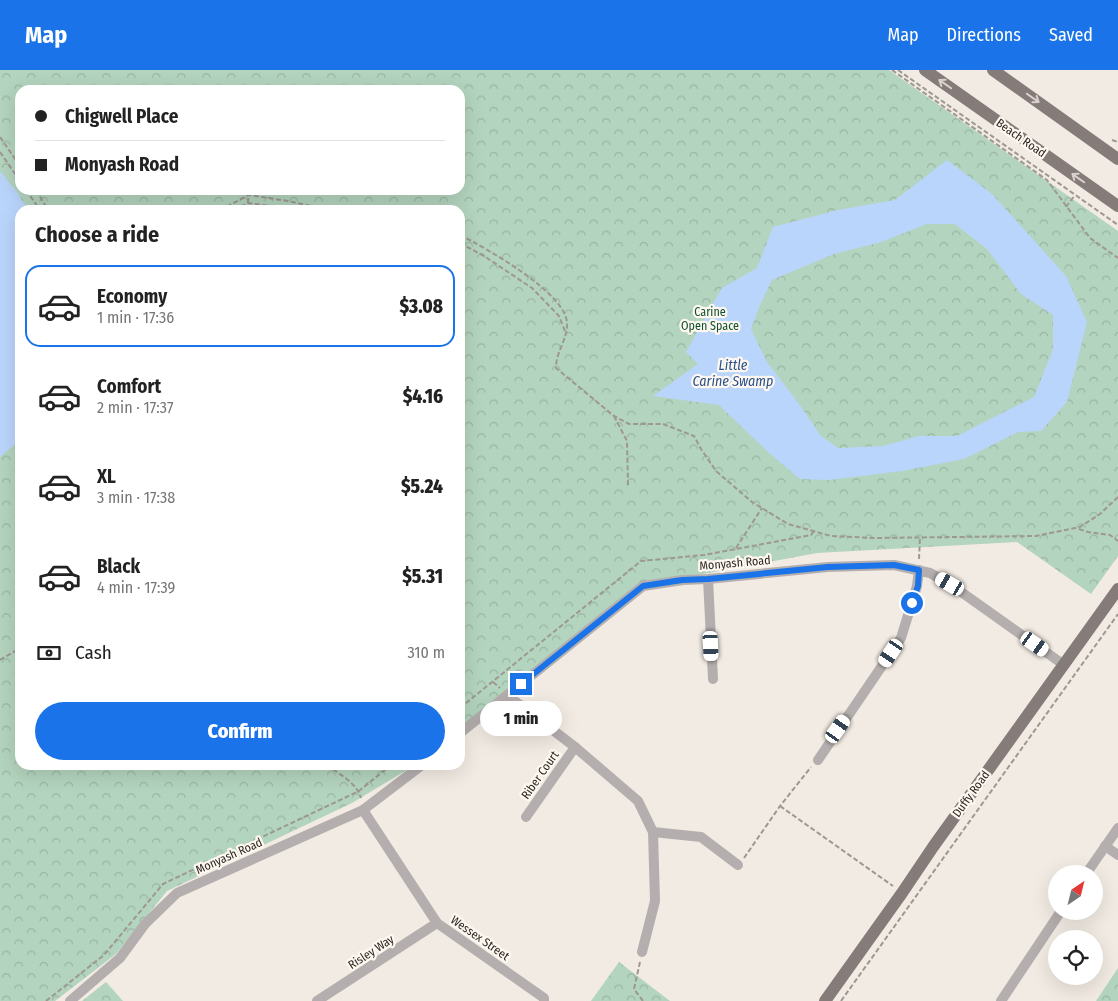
<!DOCTYPE html>
<meta charset="utf-8">
<style>
:root{--surface:#fff;--page:#f6f6f6;--text:#222;--muted:#767676;--line:#e0e0e0;--accent:#1a73e8}
body{margin:0;font-family:"Fira Sans Condensed",sans-serif;background:var(--page);color:var(--text);height:100vh;display:flex;flex-direction:column;font-size:19px;white-space:nowrap}
*{box-sizing:border-box;margin:0}
p{font-size:16px;color:var(--muted)}
.icon{flex:none;width:28px;height:28px;fill:none;stroke:currentColor;stroke-width:2;stroke-linecap:round;stroke-linejoin:round}
.map{position:relative;flex:1;overflow:hidden}
.details{position:absolute;left:15px;top:135px;width:450px;height:565px;display:flex;flex-direction:column;background:var(--surface);border-radius:15px;box-shadow:0 5px 20px #0002}
.details>*{flex:none}
.guide{position:absolute;left:15px;top:15px;width:450px;height:110px;border-radius:15px;box-shadow:0 5px 20px #0002;display:grid;align-content:center;height:110px;padding:0 20px;background:var(--surface)}
.needle{width:32px;rotate:35deg}
.buttons{position:absolute;left:1048px;top:795px;display:grid;gap:10px}
.buttons a{display:grid;place-items:center;width:55px;height:55px;border-radius:50%;background:var(--surface);box-shadow:0 5px 20px #0002;font-size:25px}
.end{position:absolute;width:22px;height:22px;margin:-11px;border:6px solid #1a73e8;background:#fff;box-shadow:0 0 0 2px #fff}
.from{border-radius:50%}
.bubble{position:absolute;height:35px;border-radius:18px;background:var(--surface);box-shadow:0 5px 20px #0002;font-size:16px;font-weight:800;line-height:35px;text-align:center}
.car{position:absolute;width:15px;height:30px;margin:-15px -8px;border-radius:6px;box-shadow:0 0 4px 1px #0007;background:linear-gradient(#fff 24%,#345 0 40%,#fff 0 76%,#345 0 86%,#fff 0)}
.guide b{display:flex;align-items:center;gap:18px;height:48px;font-size:19px}
.guide b+b{border-top:1px solid var(--line)}
.guide i{width:12px;height:12px;background:var(--text)}
ul{padding:0;list-style:none}
li{display:flex;align-items:center;gap:15px;height:82px;margin:0 10px 8px;padding:0 10px;border:2px solid transparent;border-radius:15px}
li div{flex:1}
li b{display:block;font-size:19px}
li em{font-style:normal;font-weight:800}
li.selected{border-color:var(--accent)}
li>.icon{width:45px;height:45px;stroke-width:1.5}
h2{padding:0 20px;font-size:22px;line-height:60px}
.pay{display:flex;align-items:center;gap:12px;height:55px;padding:0 20px;font-size:19px}
.pay p{margin-inline-start:auto}
.cta{display:flex;gap:10px;margin-top:auto;padding:10px 20px}
.cta a{flex:1;height:58px;border-radius:30px;background:var(--accent);color:#fff;font-size:20px;font-weight:800;line-height:58px;text-align:center}
header{display:flex;align-items:center;gap:30px;box-sizing:border-box;height:70px;padding:0 25px;background:var(--accent);color:#fff}
header strong{font-size:24px}
nav{display:flex;gap:28px;margin-inline-start:auto;font-size:18px}
.map>svg:first-child{display:block}
</style>
<header>
<strong>Map</strong>
<nav><a>Map</a><a>Directions</a><a>Saved</a></nav>
</header>
<div class="map">
<svg width="1118" height="931" viewBox="0 0 1118 931">
<defs>
<pattern id="park-crowns" width="20" height="18" patternUnits="userSpaceOnUse" patternTransform="scale(1.25)"><rect width="20" height="18" fill="#b3d4be"/><path d="M2 6a3 3 0 1 1 6 0M12 15a3 3 0 1 1 6 0" fill="none" stroke="#9ab6a3"/></pattern>
</defs>
<rect width="100%" height="100%" fill="#f2ebe3"/>
<g fill="url(#park-crowns)" fill-rule="evenodd">
<path d="M0,0h889l229,161v325l-27,38 -74,-52 -200,11 -179,33 -178,144v-520h-440v555h395l-63,38 -185,88 -51,63 -61,47h-55zM20,20h440v100h-440z"/>
<polygon points="619,892 670,931 591,931"/>
<polygon points="1118,898 1118,931 1096,931"/>
<polygon points="106,912 123,931 82,931"/>
</g>
<g fill="#bad5fb" fill-rule="evenodd">
<path d="M947,90l45,34 74,82 21,46 -20,80 -26,29 -23,1 -54,27 -62,12 -73,9 -29,-1 -32,-27 -49,-47 -66,-9 45,-32 -12,-12 36,-64 35,-20 16,-41 65,-17 57,-10zM927,154h28l32,25 34,45 32,21v34l-19,48 -77,39h-38l-36,10 -45,2 -17,-12 -24,-35 -30,-39 -16,-33 9,-24 12,-25 62,-26 47,-12z"/>
<polygon points="0,101 17,122 28,140 20,140 20,370 0,387"/>
</g>
<g fill="none" stroke-linecap="round" stroke-linejoin="round">
<g stroke="#9d9892" stroke-width="2" stroke-dasharray="5 2.5" stroke-linecap="butt">
<polyline points="892,0 1047,110 1090,168 1118,188"/>
<polyline points="898,0 1118,155"/>
<polyline points="0,67 20,96"/>
<polyline points="1112,70 1118,72"/>
<polyline points="0,82 20,111"/>
<polyline points="26,120 40,140"/>
<polyline points="36,120 48,140"/>
<polyline points="248,133 249,120"/>
<polyline points="1066,137 1075,125"/>
<polyline points="220,140 249,125 288,131 330,140"/>
<polyline points="234,140 248,133 300,140"/>
<polyline points="372,140 399,138 404,140"/>
<path d="M460,165c26,13 106,58 107,88 1,16 -11,28 -11,45l58,48 15,8h34l31,12 7,13 15,22 36,31 36,22 43,12 43,2 162,-2 44,-9 20,-13 18,-17"/>
<polyline points="460,173 484,186 532,218 559,246 565,261"/>
<polyline points="614,346 627,371 628,416"/>
<polyline points="1079,459 1088,462 1110,465 1118,471"/>
<polyline points="736,478 762,438"/>
<polyline points="919,489 920,467"/>
<polyline points="0,590 20,578"/>
<polyline points="493,612 500,618"/>
<polyline points="460,638 641,491 704,485 811,465 814,461"/>
<path d="M327,695c12,9 30,18 34,33"/>
<polyline points="780,736 893,816"/>
<polyline points="744,788 780,736 811,697"/>
<polyline points="640,892 634,919 643,931"/>
<polyline points="46,931 104,885 163,814 359,721 391,695"/>
<polyline points="841,931 1118,544"/>
</g>
<g stroke="#b4afae" stroke-width="10">
<polyline points="708,509 713,609"/>
<polyline points="507,625 575,677 638,731 653,762 655,831 642,882"/>
<polyline points="460,663 643,516 683,510 708,509 828,497 894,495 930,503 950,514 1064,595"/>
<polyline points="818,690 901,568 917,516 919,500"/>
<polyline points="363,740 437,853 544,928 544,931"/>
<polyline points="526,747 575,677"/>
<polyline points="653,762 701,767 738,795"/>
<polyline points="1105,776 1118,785"/>
<polyline points="1086,804 1118,758"/>
<polyline points="70,931 120,888 145,854 177,823 363,740 422,695"/>
<polyline points="317,931 437,853"/>
<polyline points="1001,931 1061,841"/>
</g>
<g stroke="#857c7a" stroke-width="12">
<polyline points="925,0 1118,136"/>
<polyline points="993,0 1118,89"/>
<polyline points="825,931 902,823 933,777 1118,519"/>
</g>
</g>
<defs><path id="oneway-shaft" d="M-6 0H5M1.5-3L5.5 0L1.5 3" fill="none" stroke-width="1.6" stroke-linecap="round" stroke-linejoin="round" transform="scale(1.25)"/></defs>
<g stroke="#dad3cd">
<use href="#oneway-shaft" transform="translate(945 14) rotate(-145)"/>
<use href="#oneway-shaft" transform="translate(1033 28) rotate(35)"/>
<use href="#oneway-shaft" transform="translate(1078 108) rotate(-145)"/>
</g>
<g fill="none" stroke-linecap="round" stroke-linejoin="round">
<polyline stroke="#1a73e8" stroke-width="6" points="521,614 643,516 682,510 708,509 828,497 894,495 919,500 918,516 912,533"/>
</g>
<g text-anchor="middle" dominant-baseline="central" stroke-width="4.5" stroke-linejoin="round" paint-order="stroke">
<g font-size="12" fill="#2b2825" stroke="#fff8f0">
<text transform="translate(1021 68) rotate(35)">Beach Road</text>
<text transform="translate(735 493) rotate(-5)">Monyash Road</text>
<text transform="translate(540 705) rotate(-55)">Riber Court</text>
<text transform="translate(971 724) rotate(-54)">Duffy Road</text>
<text transform="translate(229 786) rotate(-24)">Monyash Road</text>
<text transform="translate(480 868) rotate(35)">Wessex Street</text>
<text transform="translate(371 882) rotate(-33)">Risley Way</text>
</g>
<g font-size="12" fill="#0e502f" stroke="#fff8f0">
<text x="710" y="242">Carine<tspan x="710" dy="14">Open Space</tspan></text>
</g>
<g font-size="14" font-style="italic" fill="#29528b" stroke="#fff8f0">
<text x="733" y="295">Little<tspan x="733" dy="16">Carine Swamp</tspan></text>
</g>
</g>
</svg>
<div class="buttons">
<a><svg class="needle" viewBox="-14 -14 28 28"><path d="M0-13l5 13h-10z" fill="#e53935"/><path d="M0 13l5-13h-10z" fill="#767676"/></svg></a>
<a><svg class="icon" aria-label="locate" viewBox="0 0 24 24"><circle cx="12" cy="12" r="6"/><path d="M12 2v4M12 18v4M2 12h4M18 12h4"/></svg></a>
</div>
<i class="end from" style="left:912px;top:533px"></i>
<i class="end" style="left:521px;top:614px"></i>
<div class="bubble" style="left:480px;top:631px;width:82px">1 min</div>
<i class="car" style="left:950px;top:514px;rotate:300deg"></i>
<i class="car" style="left:1035px;top:574px;rotate:125deg"></i>
<i class="car" style="left:711px;top:576px;rotate:177deg"></i>
<i class="car" style="left:891px;top:583px;rotate:214deg"></i>
<i class="car" style="left:838px;top:659px;rotate:35deg"></i>
<div class="guide">
<b><i class="from"></i>Chigwell Place</b>
<b><i></i>Monyash Road</b>
</div>
<section class="details">
<h2>Choose a ride</h2>
<ul>
<li class="selected"><svg class="icon" aria-label="car" viewBox="0 0 24 24"><path d="M5 17H2v-5l4-1 3-4h7l3 4 3 1v5h-3M9 17h6M6 11h13"/><circle cx="7" cy="17" r="2"/><circle cx="17" cy="17" r="2"/></svg><div><b>Economy</b><p>1 min · 17:36</p></div><em>$3.08</em></li>
<li><svg class="icon" aria-label="car" viewBox="0 0 24 24"><path d="M5 17H2v-5l4-1 3-4h7l3 4 3 1v5h-3M9 17h6M6 11h13"/><circle cx="7" cy="17" r="2"/><circle cx="17" cy="17" r="2"/></svg><div><b>Comfort</b><p>2 min · 17:37</p></div><em>$4.16</em></li>
<li><svg class="icon" aria-label="car" viewBox="0 0 24 24"><path d="M5 17H2v-5l4-1 3-4h7l3 4 3 1v5h-3M9 17h6M6 11h13"/><circle cx="7" cy="17" r="2"/><circle cx="17" cy="17" r="2"/></svg><div><b>XL</b><p>3 min · 17:38</p></div><em>$5.24</em></li>
<li><svg class="icon" aria-label="car" viewBox="0 0 24 24"><path d="M5 17H2v-5l4-1 3-4h7l3 4 3 1v5h-3M9 17h6M6 11h13"/><circle cx="7" cy="17" r="2"/><circle cx="17" cy="17" r="2"/></svg><div><b>Black</b><p>4 min · 17:39</p></div><em>$5.31</em></li>
</ul>
<div class="pay"><svg class="icon" aria-label="cash" viewBox="0 0 24 24"><path d="M3 7h18v10H3z"/><circle cx="12" cy="12" r="2"/></svg>Cash<p>310 m</p></div>
<div class="cta"><a>Confirm</a></div>
</section>
</div>
